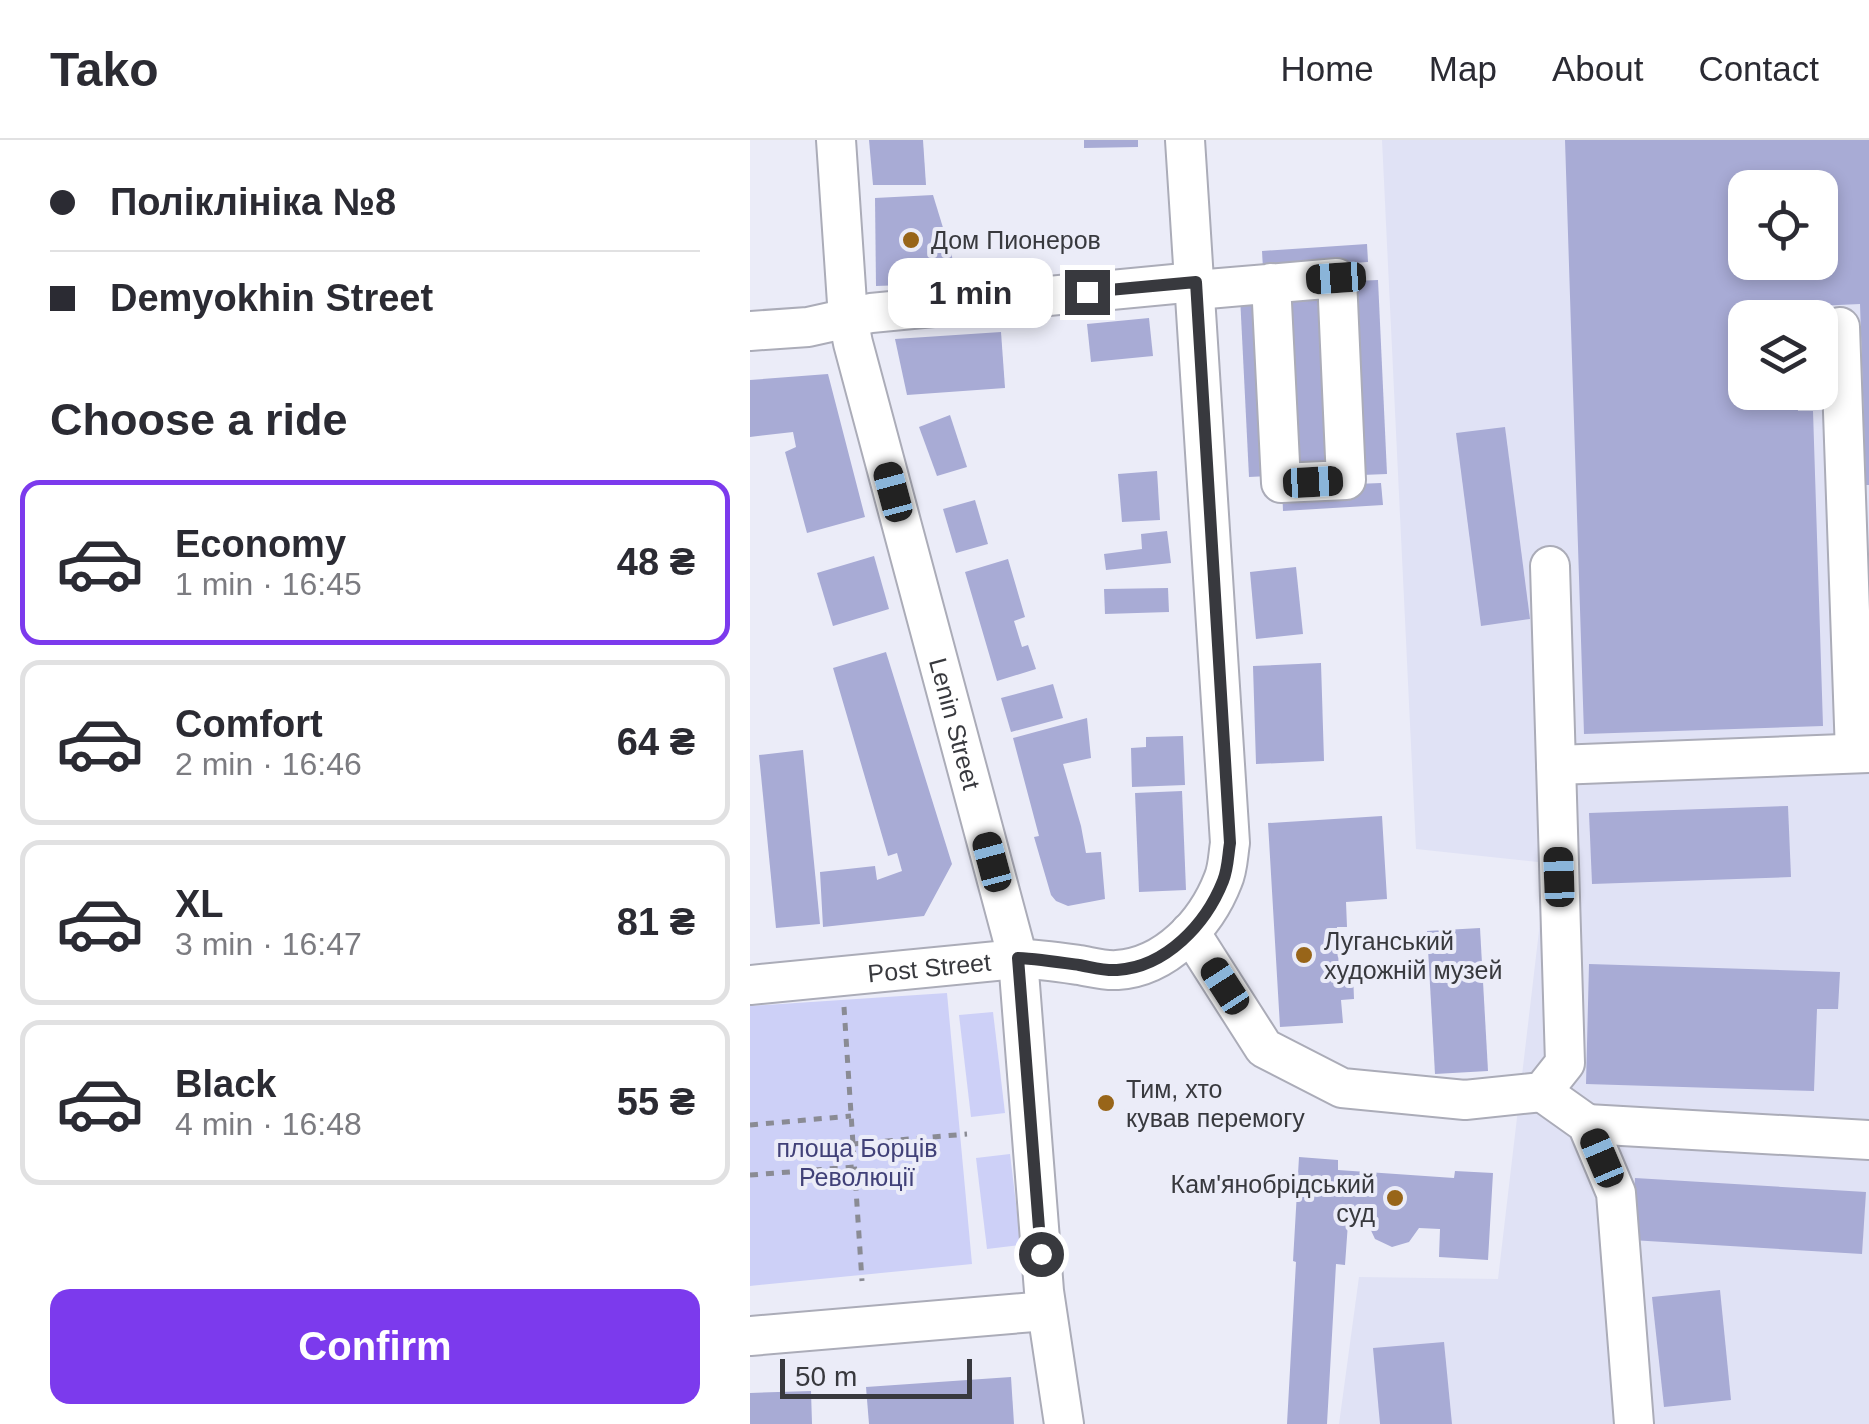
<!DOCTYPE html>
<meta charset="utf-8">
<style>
:root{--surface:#fff;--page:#f7f7f7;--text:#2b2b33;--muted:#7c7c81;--line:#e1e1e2;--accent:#7c3aed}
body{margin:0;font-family:Arial,sans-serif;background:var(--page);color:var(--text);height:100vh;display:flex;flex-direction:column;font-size:38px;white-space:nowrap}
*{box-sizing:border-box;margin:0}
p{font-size:32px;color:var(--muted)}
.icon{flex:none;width:55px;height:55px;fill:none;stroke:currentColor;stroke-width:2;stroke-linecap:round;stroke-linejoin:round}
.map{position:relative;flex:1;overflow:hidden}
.details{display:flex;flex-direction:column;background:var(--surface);width:750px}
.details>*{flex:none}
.hud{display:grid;align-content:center;height:220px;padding:0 50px;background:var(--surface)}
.tools{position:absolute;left:978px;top:30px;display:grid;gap:20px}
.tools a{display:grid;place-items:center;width:110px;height:110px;border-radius:20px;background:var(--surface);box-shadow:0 5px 15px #0003;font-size:50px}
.scale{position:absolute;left:30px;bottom:25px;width:192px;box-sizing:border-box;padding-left:10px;border:5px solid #38393e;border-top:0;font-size:28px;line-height:35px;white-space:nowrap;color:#38393e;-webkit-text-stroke:8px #ebecf8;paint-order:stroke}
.end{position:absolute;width:45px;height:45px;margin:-22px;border:12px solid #38393e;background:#fff;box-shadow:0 0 0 5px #fff}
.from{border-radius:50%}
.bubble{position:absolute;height:70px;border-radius:20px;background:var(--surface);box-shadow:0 5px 15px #0003;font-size:32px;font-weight:700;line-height:70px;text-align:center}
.car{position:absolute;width:30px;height:60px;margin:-30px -15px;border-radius:12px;box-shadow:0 0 8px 2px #0007;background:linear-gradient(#222 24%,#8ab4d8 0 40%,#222 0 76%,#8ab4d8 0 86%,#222 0)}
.hud b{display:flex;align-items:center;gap:35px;height:95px;font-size:38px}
.hud b+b{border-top:2px solid var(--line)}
.hud i{width:25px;height:25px;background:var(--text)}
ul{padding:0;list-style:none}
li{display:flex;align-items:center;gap:30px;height:165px;margin:0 20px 15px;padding:0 30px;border:5px solid var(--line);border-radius:20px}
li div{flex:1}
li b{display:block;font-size:38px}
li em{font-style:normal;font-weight:700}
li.selected{border-color:var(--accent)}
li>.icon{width:90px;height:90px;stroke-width:1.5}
h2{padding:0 50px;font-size:45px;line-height:120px}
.button{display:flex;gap:20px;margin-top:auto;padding:20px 50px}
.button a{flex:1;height:115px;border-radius:20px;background:var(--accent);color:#fff;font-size:40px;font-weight:700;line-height:115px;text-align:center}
header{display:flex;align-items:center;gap:60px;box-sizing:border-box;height:140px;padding:0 50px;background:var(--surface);border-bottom:2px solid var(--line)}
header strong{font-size:48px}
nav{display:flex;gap:55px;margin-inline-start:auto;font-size:35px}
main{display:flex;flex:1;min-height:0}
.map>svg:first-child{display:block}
</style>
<header>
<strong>Tako</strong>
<nav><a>Home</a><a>Map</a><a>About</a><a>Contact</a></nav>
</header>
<main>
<section class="details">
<div class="hud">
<b><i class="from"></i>Поліклініка №8</b>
<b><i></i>Demyokhin Street</b>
</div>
<h2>Choose a ride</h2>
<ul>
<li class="selected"><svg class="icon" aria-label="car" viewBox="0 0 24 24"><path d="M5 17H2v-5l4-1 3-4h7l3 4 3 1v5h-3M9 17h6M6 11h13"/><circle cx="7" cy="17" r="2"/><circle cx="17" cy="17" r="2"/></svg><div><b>Economy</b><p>1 min · 16:45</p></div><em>48 ₴</em></li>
<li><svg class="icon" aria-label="car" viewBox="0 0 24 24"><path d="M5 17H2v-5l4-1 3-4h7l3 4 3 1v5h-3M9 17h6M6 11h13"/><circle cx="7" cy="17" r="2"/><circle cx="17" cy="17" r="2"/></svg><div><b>Comfort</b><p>2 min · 16:46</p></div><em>64 ₴</em></li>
<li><svg class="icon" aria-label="car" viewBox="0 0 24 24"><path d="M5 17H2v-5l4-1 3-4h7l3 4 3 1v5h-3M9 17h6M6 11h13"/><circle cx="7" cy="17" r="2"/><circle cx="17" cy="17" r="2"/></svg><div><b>XL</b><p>3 min · 16:47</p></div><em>81 ₴</em></li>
<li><svg class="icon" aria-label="car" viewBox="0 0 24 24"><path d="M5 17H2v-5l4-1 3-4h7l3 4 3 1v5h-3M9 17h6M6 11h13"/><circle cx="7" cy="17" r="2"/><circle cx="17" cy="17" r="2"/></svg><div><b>Black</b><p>4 min · 16:48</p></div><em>55 ₴</em></li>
</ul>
<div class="button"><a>Confirm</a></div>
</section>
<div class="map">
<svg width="1119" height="1284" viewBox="0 0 1119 1284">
<rect width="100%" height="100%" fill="#ebecf8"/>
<path fill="#e0e2f5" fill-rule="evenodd" d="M632,0h487v1284h-530l20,-147 139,2 49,-416 -131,-14zM995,48h75v74h-75zM995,178h75v74h-75z"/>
<g fill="#cdd0f7">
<polygon points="197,853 222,1124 0,1146 0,866"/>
<polygon points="243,872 255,973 221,977 209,875"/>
<polygon points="260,1014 271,1105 237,1109 226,1018"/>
</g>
<g fill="#a8abd5" fill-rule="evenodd">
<polygon points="119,0 173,0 176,45 123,45"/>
<polygon points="334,0 388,0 388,7 334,8"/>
<path d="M815,0h304v345h-3l-6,-181 -65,3v11h-50v74h52l1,19h15l10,315 -239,8zM995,48h75v74h-75z"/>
<polygon points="183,55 210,143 126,146 125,58"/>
<polygon points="617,104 618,122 513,129 512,111"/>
<polygon points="628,140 637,334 612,335 604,141"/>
<polygon points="574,146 584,334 546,336 536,148"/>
<polygon points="508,155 519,336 499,337 490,156"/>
<polygon points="399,178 403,216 341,222 337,184"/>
<polygon points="251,192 255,248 157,255 145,199"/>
<polygon points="78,234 115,377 57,393 35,312 46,307 43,292 0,297 0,240"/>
<polygon points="200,275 217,327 187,336 169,287"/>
<polygon points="755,287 780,479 731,486 706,293"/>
<polygon points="407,331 410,380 372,382 368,334"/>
<polygon points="631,343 633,365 533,371 532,347"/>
<polygon points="225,360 238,404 206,413 193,369"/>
<polygon points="417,391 421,423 356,430 354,414 392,409 391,394"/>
<polygon points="124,416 139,469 83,486 67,433"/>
<polygon points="258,419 275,477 264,481 272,507 278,505 286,529 247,541 215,432"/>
<polygon points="546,427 553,494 506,499 500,432"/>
<polygon points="418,448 419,472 355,474 354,449"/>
<polygon points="136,512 202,724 174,776 73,787 70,732 125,726 127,740 152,731 147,713 138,716 83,528"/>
<polygon points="571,523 574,621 506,624 503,526"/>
<polygon points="303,544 313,578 261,592 251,558"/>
<polygon points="337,578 341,618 313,624 331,686 336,713 351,712 355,759 318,766 306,761 301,755 284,697 289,696 263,598"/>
<polygon points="433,596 435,645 382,647 381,608 396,607 396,597"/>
<polygon points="53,610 70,784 26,788 9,615"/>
<polygon points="432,651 436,750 389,752 385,653"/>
<polygon points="1038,666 1041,737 842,744 839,673"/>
<polygon points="632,676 637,759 596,762 597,787 587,787 589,834 603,833 604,859 591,860 593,883 530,887 518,683"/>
<polygon points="730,788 738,931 685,934 677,791"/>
<polygon points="839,824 1090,832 1088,869 1067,869 1064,951 836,944"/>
<polygon points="549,1017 588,1020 588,1030 704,1038 705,1031 743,1033 738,1120 689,1117 690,1089 669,1088 659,1102 642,1107 625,1099 618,1084 598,1083 595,1125 586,1124 577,1284 537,1284 546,1122 543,1121"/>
<polygon points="885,1038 1116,1052 1112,1114 881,1100"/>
<polygon points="970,1150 981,1260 914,1267 902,1157"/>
<polygon points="694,1202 702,1284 630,1284 623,1208"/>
<polygon points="261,1237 264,1284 119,1284 116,1247"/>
<polygon points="61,1251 62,1284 0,1284 0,1253"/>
</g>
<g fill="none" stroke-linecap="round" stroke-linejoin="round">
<defs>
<g id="minor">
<path id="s1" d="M86,0l12,178 5,25 165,616 26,332 20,133"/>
<polyline points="446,150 587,138 596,340 531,343 521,143"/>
<polyline points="1090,187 1105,613"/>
<polyline points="0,191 58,187 121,173 445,142"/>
<polyline points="806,625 1119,613"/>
<polyline points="440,792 514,908 592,948 715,960 792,952 815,923 800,426"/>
<path id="s2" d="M0,845l268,-26c20,0 40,3 61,6 12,2 26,6 38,5 49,-3 89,-46 106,-90 5,-11 5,-25 7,-37l-45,-703"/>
<polyline points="792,952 837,984 866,1053 884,1284"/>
<polyline points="837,984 1119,1000"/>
<polyline points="0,1196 296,1171"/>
</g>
</defs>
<use href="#minor" stroke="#abacb8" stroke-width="42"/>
<g stroke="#8a8b94" stroke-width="5" stroke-dasharray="8 8" stroke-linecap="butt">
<polyline points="94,867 112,1141"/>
<polyline points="0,985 101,976"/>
<polyline points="103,1004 217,994"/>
<polyline points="0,1035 104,1027"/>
</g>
<use href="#minor" stroke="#fff" stroke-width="38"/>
</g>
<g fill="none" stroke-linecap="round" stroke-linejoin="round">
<path stroke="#38393e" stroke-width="12" d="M291,1114l-23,-296c20,1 40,4 61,7 12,2 26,6 38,5 49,-3 89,-46 106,-89 5,-12 5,-26 7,-38l-34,-561 -109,10"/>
</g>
<g fill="#986519" stroke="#ebecf8" stroke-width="4">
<circle cx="161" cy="100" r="10"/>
<circle cx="554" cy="815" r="10"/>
<circle cx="356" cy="963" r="10"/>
<circle cx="645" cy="1058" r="10"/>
</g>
<g text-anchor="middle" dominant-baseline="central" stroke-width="8" stroke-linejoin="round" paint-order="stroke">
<g font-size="25" fill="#38393e" stroke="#ebecf8" text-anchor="start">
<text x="181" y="100">Дом Пионеров</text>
<text x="574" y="801">Луганський<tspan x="574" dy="29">художній музей</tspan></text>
<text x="376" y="949">Тим, хто<tspan x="376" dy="29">кував перемогу</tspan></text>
<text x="625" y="1044" text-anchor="end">Кам'янобрідський<tspan x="625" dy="29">суд</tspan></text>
</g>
<g font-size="25" fill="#38393e" stroke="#ebecf8">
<text stroke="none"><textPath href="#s1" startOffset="598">Lenin Street</textPath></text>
<text stroke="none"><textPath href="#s2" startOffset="180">Post Street</textPath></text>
</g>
<g font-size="25" fill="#414178" stroke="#ebecf8">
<text x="107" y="1008">площа Борців<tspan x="107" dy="29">Революції</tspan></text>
</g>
</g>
</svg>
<div class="tools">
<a><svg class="icon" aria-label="locate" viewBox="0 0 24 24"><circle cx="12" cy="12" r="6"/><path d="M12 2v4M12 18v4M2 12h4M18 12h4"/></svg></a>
<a><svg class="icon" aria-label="layers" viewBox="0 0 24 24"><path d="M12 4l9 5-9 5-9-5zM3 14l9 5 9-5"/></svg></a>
</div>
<div class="scale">50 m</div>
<i class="end from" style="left:291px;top:1114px"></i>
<i class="end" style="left:337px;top:152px"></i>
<div class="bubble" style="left:138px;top:118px;width:165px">1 min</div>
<i class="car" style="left:586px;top:138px;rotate:266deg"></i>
<i class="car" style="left:563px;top:342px;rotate:87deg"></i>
<i class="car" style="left:143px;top:352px;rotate:345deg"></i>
<i class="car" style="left:242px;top:722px;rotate:345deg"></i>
<i class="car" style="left:809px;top:737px;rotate:358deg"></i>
<i class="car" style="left:475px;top:846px;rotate:327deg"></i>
<i class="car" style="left:852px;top:1018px;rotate:337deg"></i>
</div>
</main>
